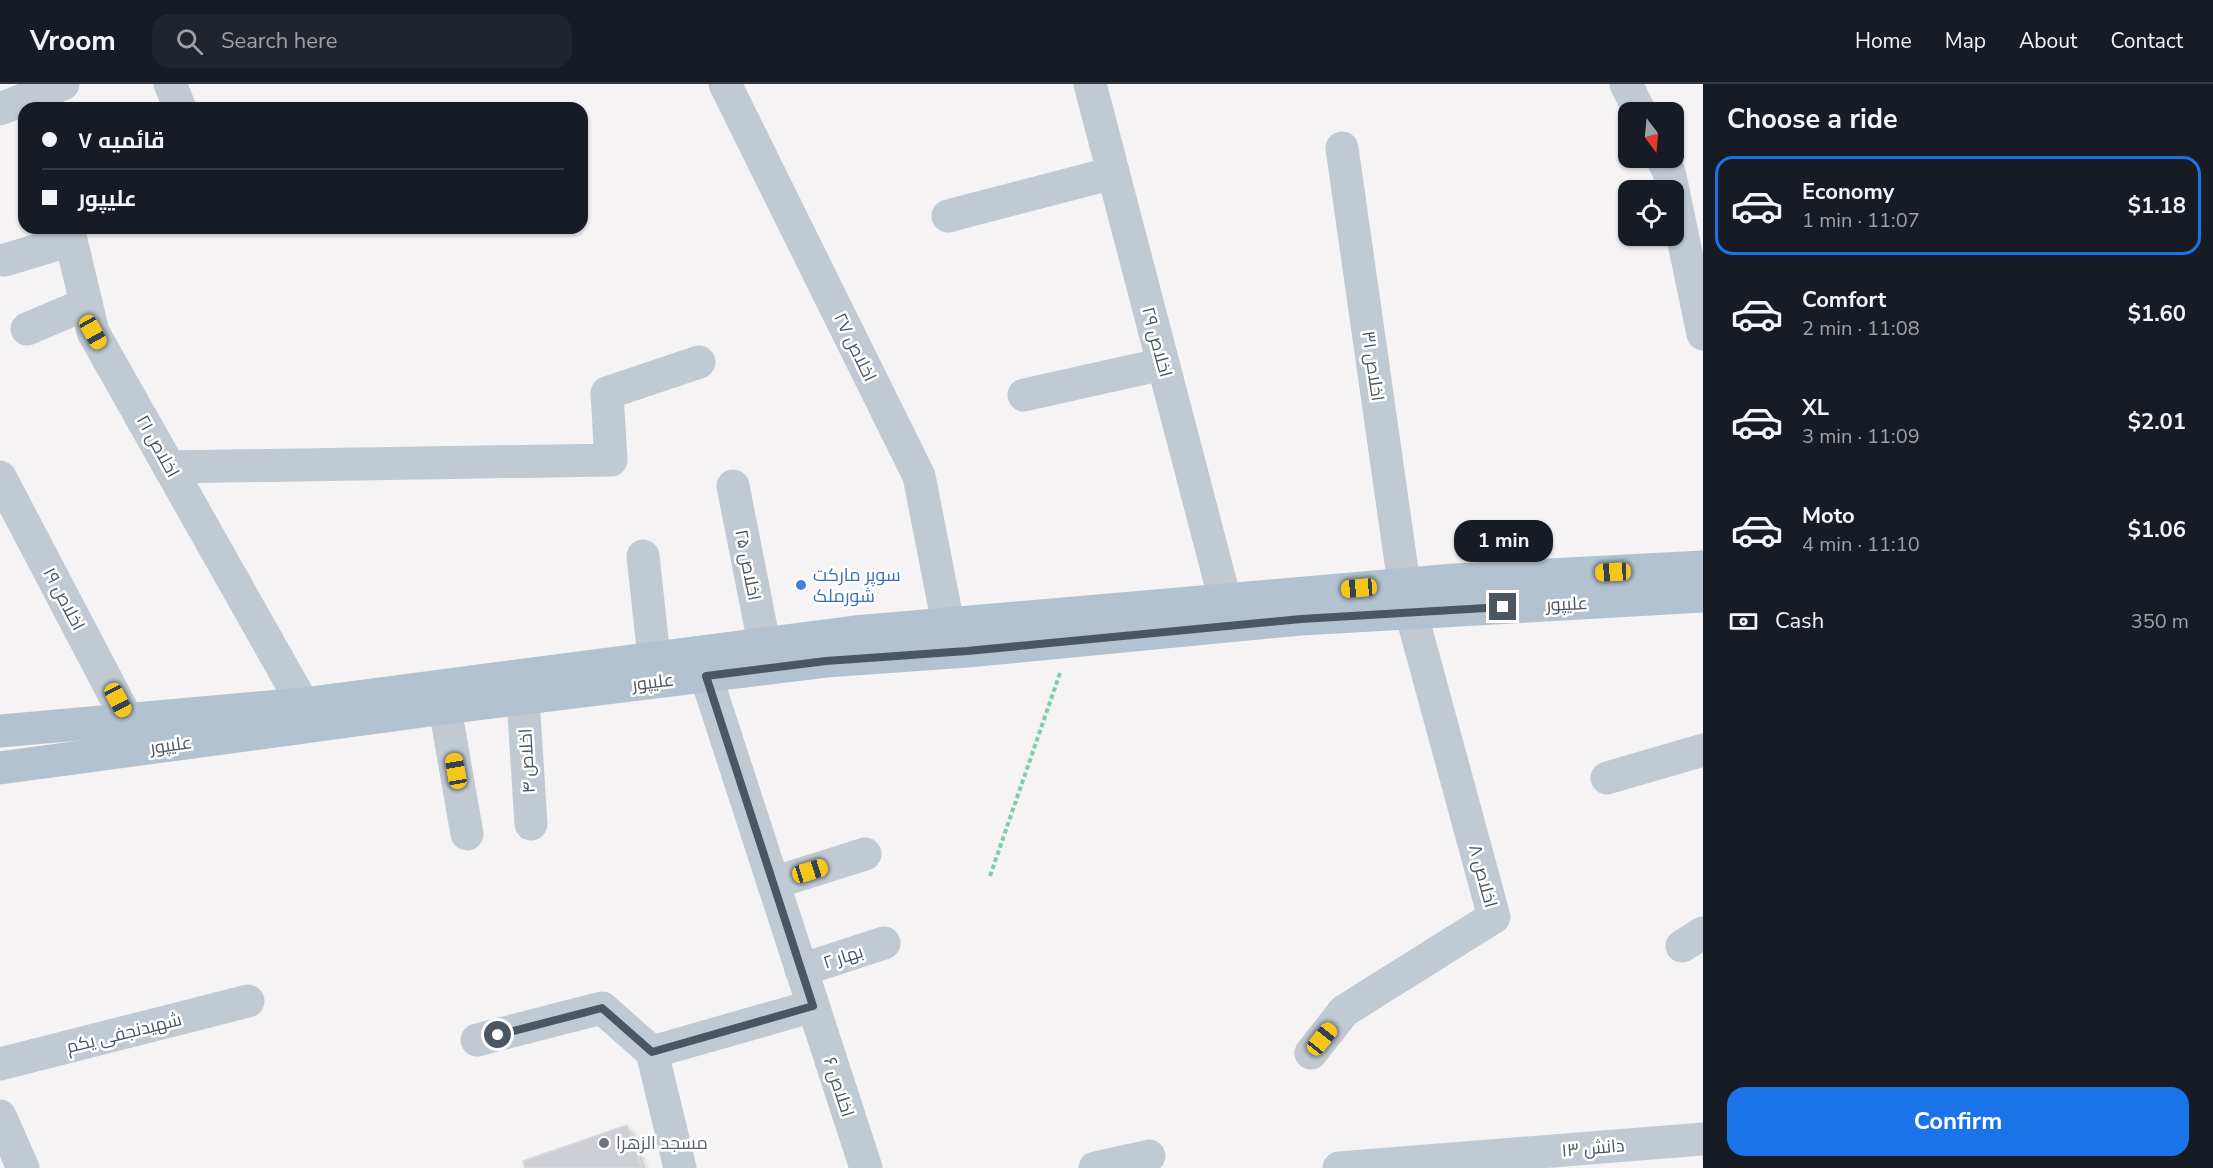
<!DOCTYPE html>
<meta charset="utf-8">
<style>
:root{--surface:#171b24;--page:#20242c;--text:#f1f3f6;--muted:#9ea1a6;--line:#363941;--accent:#1a73e8}
body{margin:0;font-family:"Nunito Sans",Cairo,sans-serif;background:var(--page);color:var(--text);height:100vh;display:flex;flex-direction:column;font-size:22px;white-space:nowrap}
*{box-sizing:border-box;margin:0}
p{font-size:20px;color:var(--muted)}
.icon{flex:none;width:33px;height:33px;fill:none;stroke:currentColor;stroke-width:2;stroke-linecap:round;stroke-linejoin:round}
.map{position:relative;flex:1;overflow:hidden}
.drawer{display:flex;flex-direction:column;background:var(--surface);width:510px}
.drawer>*{flex:none}
.banner{position:absolute;left:18px;top:18px;width:570px;height:132px;border-radius:18px;box-shadow:0 2px 4px #0004;display:grid;align-content:center;height:132px;padding:0 24px;background:var(--surface)}
.needle{width:39px;rotate:164deg}
.tools{position:absolute;left:1618px;top:18px;display:grid;gap:12px}
.tools a{display:grid;place-items:center;width:66px;height:66px;border-radius:12px;background:var(--surface);box-shadow:0 2px 4px #0004;font-size:30px}
.end{position:absolute;width:27px;height:27px;margin:-14px;border:8px solid #4a5661;background:#fff;box-shadow:0 0 0 3px #fff}
.from{border-radius:50%}
.bubble{position:absolute;height:42px;border-radius:18px;background:var(--surface);box-shadow:0 2px 4px #0004;font-size:20px;font-weight:700;line-height:42px;text-align:center}
.car{position:absolute;width:18px;height:36px;margin:-18px -9px;border-radius:8px;box-shadow:0 0 4px 2px #0007;background:linear-gradient(#f5c518 24%,#345 0 40%,#f5c518 0 76%,#345 0 86%,#f5c518 0)}
.banner b{display:flex;align-items:center;gap:21px;height:57px;font-size:22px}
.banner b+b{border-top:2px solid var(--line)}
.banner i{width:15px;height:15px;background:var(--text)}
ul{padding:0;list-style:none}
li{display:flex;align-items:center;gap:18px;height:99px;margin:0 12px 9px;padding:0 12px;border:3px solid transparent;border-radius:18px}
li div{flex:1}
li b{display:block;font-size:22px}
li em{font-style:normal;font-weight:700}
li.on{border-color:var(--accent)}
li>.icon{width:54px;height:54px;stroke-width:1.5}
h2{padding:0 24px;font-size:27px;line-height:72px}
.pay{display:flex;align-items:center;gap:15px;height:66px;padding:0 24px;font-size:22px}
.pay p{margin-inline-start:auto}
.button{display:flex;gap:12px;margin-top:auto;padding:12px 24px}
.button a{flex:1;height:69px;border-radius:18px;background:var(--accent);color:#fff;font-size:24px;font-weight:700;line-height:69px;text-align:center}
header{display:flex;align-items:center;gap:36px;box-sizing:border-box;height:84px;padding:0 30px;background:var(--surface);border-bottom:2px solid var(--line)}
header strong{font-size:28px}
nav{display:flex;gap:33px;margin-inline-start:auto;font-size:21px}
.search{width:420px;height:54px;background:var(--page);display:flex;align-items:center;gap:15px;box-sizing:border-box;padding:0 21px;border-radius:18px;color:var(--muted);font-size:22px}
main{display:flex;flex:1;min-height:0}
.map>svg:first-child{display:block}
</style>
<header>
<strong>Vroom</strong>
<div class="search"><svg class="icon" aria-label="search" viewBox="0 0 24 24"><circle cx="10" cy="10" r="6"/><path d="M15 15l6 6"/></svg>Search here</div>
<nav><a>Home</a><a>Map</a><a>About</a><a>Contact</a></nav>
</header>
<main>
<div class="map">
<svg width="1703" height="1084" viewBox="0 0 1703 1084">
<defs>
<filter id="shadow"><feDropShadow dx="3.5" dy="6" stdDeviation="3" flood-color="#0004"/></filter>
</defs>
<rect width="100%" height="100%" fill="#f5f3f3"/>
<polygon fill="#cdcfd5" stroke="#d7d9de" stroke-width="1.5" filter="url(#shadow)" points="627,1041 642,1084 525,1084 523,1077"/>
<g fill="none" stroke-linecap="round" stroke-linejoin="round">
<polyline stroke="#7ad0a6" stroke-width="4" stroke-dasharray="4.5 3" stroke-linecap="butt" points="990,792 1060,589"/>
<g stroke="#c1cad2" stroke-width="33">
<polyline points="170,0 180,24"/>
<polyline points="725,0 919,392 948,540"/>
<polyline points="1090,0 1225,516"/>
<polyline points="1626,0 1640,28"/>
<polyline points="0,25 63,0"/>
<polyline points="1342,64 1404,500"/>
<polyline points="1662,74 1669,88 1673,106"/>
<polyline points="1674,111 1703,250"/>
<polyline points="948,132 1113,89"/>
<polyline points="5,176 71,156 93,248 303,620"/>
<polyline points="27,245 86,220"/>
<polyline points="1024,311 1163,280"/>
<polyline points="169,383 611,376 607,309 699,278"/>
<polyline points="0,393 128,637"/>
<polyline points="733,402 764,559"/>
<polyline points="643,472 654,573"/>
<polyline points="706,592 866,1084"/>
<polyline points="523,614 531,740"/>
<polyline points="445,624 467,750"/>
<polyline points="1607,694 1703,666"/>
<polyline points="773,799 865,770"/>
<polyline points="1682,862 1703,849"/>
<polyline points="801,886 884,859"/>
<polyline points="477,956 602,924 652,968"/>
<polyline points="1311,969 1344,927 1494,833 1411,528"/>
<polyline points="0,980 248,917"/>
<polyline points="0,1032 23,1084"/>
<polyline points="680,1084 652,968 813,922"/>
<polyline points="1095,1084 1149,1072"/>
<polyline points="1339,1084 1703,1055"/>
</g>
<g stroke="#b3c2d1" stroke-width="33">
<polyline points="0,647 303,620 855,548 1454,496 1703,483"/>
<polyline points="0,684 445,624 826,577 967,567 1301,535 1703,512"/>
</g>
</g>
<g fill="none" stroke-linecap="round" stroke-linejoin="round">
<polyline stroke="#4a5661" stroke-width="8" points="498,951 602,924 652,968 813,922 706,592 826,577 967,567 1301,535 1503,523"/>
</g>
<circle fill="#3f7fe0" stroke="#fff" stroke-width="2" cx="801" cy="501" r="6"/>
<circle fill="#6b7280" stroke="#fff" stroke-width="2" cx="604" cy="1059" r="6"/>
<g text-anchor="middle" dominant-baseline="central" stroke-width="5" stroke-linejoin="round" paint-order="stroke">
<g font-size="18" fill="#4a5661" stroke="#fff">
<text transform="translate(1157 258) rotate(75)">اخلاص ۲۹</text>
<text transform="translate(855 263) rotate(64)">اخلاص ۲۷</text>
<text transform="translate(1373 282) rotate(82)">اخلاص ۳۱</text>
<text transform="translate(158 362) rotate(61)">اخلاص ۲۱</text>
<text transform="translate(748 481) rotate(79)">اخلاص ۲۵</text>
<text transform="translate(64 515) rotate(62)">اخلاص ۱۹</text>
<text transform="translate(1567 520) rotate(-3)">علیپور</text>
<text transform="translate(653 598) rotate(-7)">علیپور</text>
<text transform="translate(171 661) rotate(-8)">علیپور</text>
<text transform="translate(527 677) rotate(-93)">اخلاص ۴</text>
<text transform="translate(1483 792) rotate(75)">اخلاص ۸</text>
<text transform="translate(843 873) rotate(-18)">بهار ۲</text>
<text transform="translate(124 949) rotate(-14)">شهیدنجفی یکم</text>
<text transform="translate(839 1003) rotate(72)">اخلاص ۶</text>
<text transform="translate(1593 1064) rotate(-5)">دانش ۱۳</text>
</g>
<g font-size="18" fill="#366cbe" stroke="#fff" text-anchor="start">
<text x="813" y="491">سوپر مارکت<tspan x="813" dy="21">شورملک</tspan></text>
</g>
<g font-size="18" fill="#5b616d" stroke="#fff" text-anchor="start">
<text x="616" y="1059">مسجد الزهرا</text>
</g>
</g>
</svg>
<div class="tools">
<a><svg class="needle" viewBox="-14 -14 28 28"><path d="M0-13l5 13h-10z" fill="#e53935"/><path d="M0 13l5-13h-10z" fill="#9ea1a6"/></svg></a>
<a><svg class="icon" aria-label="locate" viewBox="0 0 24 24"><circle cx="12" cy="12" r="6"/><path d="M12 2v4M12 18v4M2 12h4M18 12h4"/></svg></a>
</div>
<i class="end from" style="left:498px;top:951px"></i>
<i class="end" style="left:1503px;top:523px"></i>
<div class="bubble" style="left:1454px;top:436px;width:99px">1 min</div>
<i class="car" style="left:93px;top:248px;rotate:151deg"></i>
<i class="car" style="left:1613px;top:488px;rotate:267deg"></i>
<i class="car" style="left:1359px;top:504px;rotate:265deg"></i>
<i class="car" style="left:118px;top:616px;rotate:152deg"></i>
<i class="car" style="left:456px;top:687px;rotate:350deg"></i>
<i class="car" style="left:810px;top:787px;rotate:73deg"></i>
<i class="car" style="left:1322px;top:955px;rotate:39deg"></i>
<div class="banner">
<b><i class="from"></i>قائمیه ۷</b>
<b><i></i>علیپور</b>
</div>
</div>
<section class="drawer">
<h2>Choose a ride</h2>
<ul>
<li class="on"><svg class="icon" aria-label="car" viewBox="0 0 24 24"><path d="M5 17H2v-5l4-1 3-4h7l3 4 3 1v5h-3M9 17h6M6 11h13"/><circle cx="7" cy="17" r="2"/><circle cx="17" cy="17" r="2"/></svg><div><b>Economy</b><p>1 min · 11:07</p></div><em>$1.18</em></li>
<li><svg class="icon" aria-label="car" viewBox="0 0 24 24"><path d="M5 17H2v-5l4-1 3-4h7l3 4 3 1v5h-3M9 17h6M6 11h13"/><circle cx="7" cy="17" r="2"/><circle cx="17" cy="17" r="2"/></svg><div><b>Comfort</b><p>2 min · 11:08</p></div><em>$1.60</em></li>
<li><svg class="icon" aria-label="car" viewBox="0 0 24 24"><path d="M5 17H2v-5l4-1 3-4h7l3 4 3 1v5h-3M9 17h6M6 11h13"/><circle cx="7" cy="17" r="2"/><circle cx="17" cy="17" r="2"/></svg><div><b>XL</b><p>3 min · 11:09</p></div><em>$2.01</em></li>
<li><svg class="icon" aria-label="car" viewBox="0 0 24 24"><path d="M5 17H2v-5l4-1 3-4h7l3 4 3 1v5h-3M9 17h6M6 11h13"/><circle cx="7" cy="17" r="2"/><circle cx="17" cy="17" r="2"/></svg><div><b>Moto</b><p>4 min · 11:10</p></div><em>$1.06</em></li>
</ul>
<div class="pay"><svg class="icon" aria-label="cash" viewBox="0 0 24 24"><path d="M3 7h18v10H3z"/><circle cx="12" cy="12" r="2"/></svg>Cash<p>350 m</p></div>
<div class="button"><a>Confirm</a></div>
</section>
</main>
